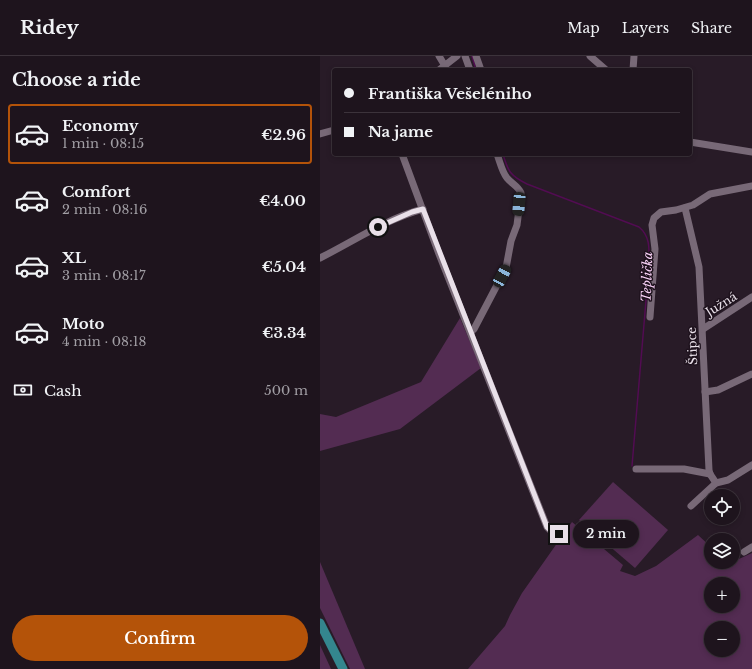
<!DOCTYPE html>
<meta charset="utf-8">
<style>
:root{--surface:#1e141d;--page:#2b212a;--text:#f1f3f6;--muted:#a19ea4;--line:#3c333b;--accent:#b45309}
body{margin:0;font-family:"Libre Baskerville",serif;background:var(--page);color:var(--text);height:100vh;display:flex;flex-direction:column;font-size:15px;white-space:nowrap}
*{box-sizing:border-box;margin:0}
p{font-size:13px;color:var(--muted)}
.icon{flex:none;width:22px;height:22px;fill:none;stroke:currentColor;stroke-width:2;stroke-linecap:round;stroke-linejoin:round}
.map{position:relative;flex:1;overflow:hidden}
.panel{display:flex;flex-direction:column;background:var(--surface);width:320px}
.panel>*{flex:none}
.top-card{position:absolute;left:12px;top:12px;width:360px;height:88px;border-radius:4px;box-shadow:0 2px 6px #0003,0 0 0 1px var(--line);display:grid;align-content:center;height:88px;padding:0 12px;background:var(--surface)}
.fabs{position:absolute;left:384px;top:433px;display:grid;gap:8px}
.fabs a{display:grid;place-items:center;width:36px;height:36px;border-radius:50%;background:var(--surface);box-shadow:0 2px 6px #0003,0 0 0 1px var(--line);font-size:20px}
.end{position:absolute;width:18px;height:18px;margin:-9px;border:5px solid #e9e0e9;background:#111;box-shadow:0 0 0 2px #111}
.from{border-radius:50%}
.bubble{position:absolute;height:28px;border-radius:14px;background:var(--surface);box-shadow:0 2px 6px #0003,0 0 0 1px var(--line);font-size:13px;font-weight:600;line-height:28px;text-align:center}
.car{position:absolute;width:12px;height:24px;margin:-12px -6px;border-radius:5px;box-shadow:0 0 3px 1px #0007;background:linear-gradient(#222 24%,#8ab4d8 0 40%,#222 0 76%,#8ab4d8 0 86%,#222 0)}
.top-card b{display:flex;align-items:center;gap:14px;height:38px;font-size:15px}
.top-card b+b{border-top:1px solid var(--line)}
.top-card i{width:10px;height:10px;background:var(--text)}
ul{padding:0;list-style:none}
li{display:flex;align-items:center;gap:12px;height:60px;margin:0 8px 6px;padding:0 4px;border:2px solid transparent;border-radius:4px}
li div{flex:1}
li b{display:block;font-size:15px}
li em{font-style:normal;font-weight:600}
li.selected{border-color:var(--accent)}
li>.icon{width:36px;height:36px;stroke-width:1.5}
h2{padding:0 12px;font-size:18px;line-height:48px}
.pay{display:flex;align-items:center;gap:10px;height:44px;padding:0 12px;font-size:15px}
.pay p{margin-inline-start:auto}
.cta{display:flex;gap:8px;margin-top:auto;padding:8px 12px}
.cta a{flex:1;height:46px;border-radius:24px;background:var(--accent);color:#fff;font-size:16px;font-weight:600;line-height:46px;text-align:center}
header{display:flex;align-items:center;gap:24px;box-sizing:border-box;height:56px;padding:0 20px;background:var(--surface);border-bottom:1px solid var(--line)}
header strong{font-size:19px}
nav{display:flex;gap:22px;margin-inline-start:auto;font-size:14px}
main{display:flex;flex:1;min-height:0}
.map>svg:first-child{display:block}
</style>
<header>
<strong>Ridey</strong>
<nav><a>Map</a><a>Layers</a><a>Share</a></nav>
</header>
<main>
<section class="panel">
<h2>Choose a ride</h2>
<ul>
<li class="selected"><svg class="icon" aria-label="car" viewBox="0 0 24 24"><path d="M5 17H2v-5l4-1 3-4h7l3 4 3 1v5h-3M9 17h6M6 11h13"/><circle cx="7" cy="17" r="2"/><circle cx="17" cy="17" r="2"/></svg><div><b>Economy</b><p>1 min · 08:15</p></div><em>€2.96</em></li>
<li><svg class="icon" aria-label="car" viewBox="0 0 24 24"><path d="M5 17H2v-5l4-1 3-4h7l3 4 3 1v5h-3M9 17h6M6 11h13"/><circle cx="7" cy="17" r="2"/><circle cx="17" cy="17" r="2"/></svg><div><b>Comfort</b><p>2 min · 08:16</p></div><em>€4.00</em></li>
<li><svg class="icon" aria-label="car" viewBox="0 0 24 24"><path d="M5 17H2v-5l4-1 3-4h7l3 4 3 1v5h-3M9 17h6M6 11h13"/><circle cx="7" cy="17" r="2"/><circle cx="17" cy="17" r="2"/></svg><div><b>XL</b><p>3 min · 08:17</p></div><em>€5.04</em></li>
<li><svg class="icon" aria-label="car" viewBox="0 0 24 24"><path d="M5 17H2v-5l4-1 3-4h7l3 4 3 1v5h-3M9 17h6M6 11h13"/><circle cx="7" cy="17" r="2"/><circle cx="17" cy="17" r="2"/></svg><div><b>Moto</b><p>4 min · 08:18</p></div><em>€3.34</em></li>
</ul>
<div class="pay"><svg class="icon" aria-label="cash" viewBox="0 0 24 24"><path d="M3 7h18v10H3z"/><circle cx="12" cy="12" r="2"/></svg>Cash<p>500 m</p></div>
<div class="cta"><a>Confirm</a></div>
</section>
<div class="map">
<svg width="432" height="613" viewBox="0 0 432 613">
<rect width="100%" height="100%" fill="#281b27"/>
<g fill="#532c52" fill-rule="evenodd">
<polygon points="140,262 161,312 80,373 0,395 0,358 16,361 101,326"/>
<polygon points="293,426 348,474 315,512 259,464"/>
<path d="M252,466l51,43 -3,6 15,5 21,-10 42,-31 13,12v15h15l2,2 24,-11v116h-284l37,-43 5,-11 12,-22zM391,528h22v22h-22zM391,572h22v22h-22z"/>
<polygon points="0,506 45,613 30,613 0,552"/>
<polygon points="0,589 11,613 0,613"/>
</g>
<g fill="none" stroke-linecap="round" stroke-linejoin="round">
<g stroke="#520c52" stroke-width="1.5">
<polyline points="152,0 156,14"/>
<path d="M183,98c5,18 8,22 24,30l112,43c12,10 10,23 10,38l-17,201"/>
</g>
<g stroke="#786977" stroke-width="7">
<polyline points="119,0 125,10"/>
<polyline points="145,0 150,14"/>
<polyline points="156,0 161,14"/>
<polyline points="270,0 286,14"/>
<polyline points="119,14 137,0"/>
<polyline points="313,14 314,0"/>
<polyline points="0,78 14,74"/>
<polyline points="370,86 432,96"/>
<polyline points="82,98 119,198 227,471 234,478 239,478"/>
<polyline points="365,152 379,211 389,414 390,418 396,427"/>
<path d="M0,202c34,-17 66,-39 103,-49"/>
<polyline points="330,261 335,193 332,169 334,162 341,156 356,154 373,149 390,138 432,130"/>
<polyline points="383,273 432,241"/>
<path d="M151,276l3,-3 32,-61 5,-27 6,-16 4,-32c-3,-7 -9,-9 -14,-15 -5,-6 -7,-16 -10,-24"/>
<polyline points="385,336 398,334 432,318"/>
<polyline points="316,413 364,413 390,418"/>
<polyline points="371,450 396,427 408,424 432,409"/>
<polyline points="424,496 432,491"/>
</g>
<polyline stroke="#34868e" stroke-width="9" points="0,567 23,613"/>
</g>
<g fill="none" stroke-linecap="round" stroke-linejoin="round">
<polyline stroke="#e9e0e9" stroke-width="5" points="58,171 92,156 103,153 227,471 234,478 239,478"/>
</g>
<g text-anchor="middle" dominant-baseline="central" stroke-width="3" stroke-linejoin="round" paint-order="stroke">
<g font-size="12" fill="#e9e0e9" stroke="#1e121d">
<text transform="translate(401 248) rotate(-32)">Južná</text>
<text transform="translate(372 290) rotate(-92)">Štipce</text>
</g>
<g font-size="13" font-style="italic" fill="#fad3f8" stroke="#1e121d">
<text transform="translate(327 221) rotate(-88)">Teplička</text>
</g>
</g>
</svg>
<div class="fabs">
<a><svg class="icon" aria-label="locate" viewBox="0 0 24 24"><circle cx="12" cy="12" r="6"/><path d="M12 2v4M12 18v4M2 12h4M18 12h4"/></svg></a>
<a><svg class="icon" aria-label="layers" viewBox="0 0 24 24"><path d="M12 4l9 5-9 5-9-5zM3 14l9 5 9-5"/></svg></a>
<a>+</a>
<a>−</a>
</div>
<i class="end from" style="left:58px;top:171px"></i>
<i class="end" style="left:239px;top:478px"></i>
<div class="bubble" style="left:253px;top:464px;width:66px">2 min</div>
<i class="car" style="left:199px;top:148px;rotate:185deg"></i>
<i class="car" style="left:182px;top:220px;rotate:28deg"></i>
<div class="top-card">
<b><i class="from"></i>Františka Vešeléniho</b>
<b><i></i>Na jame</b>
</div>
</div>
</main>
